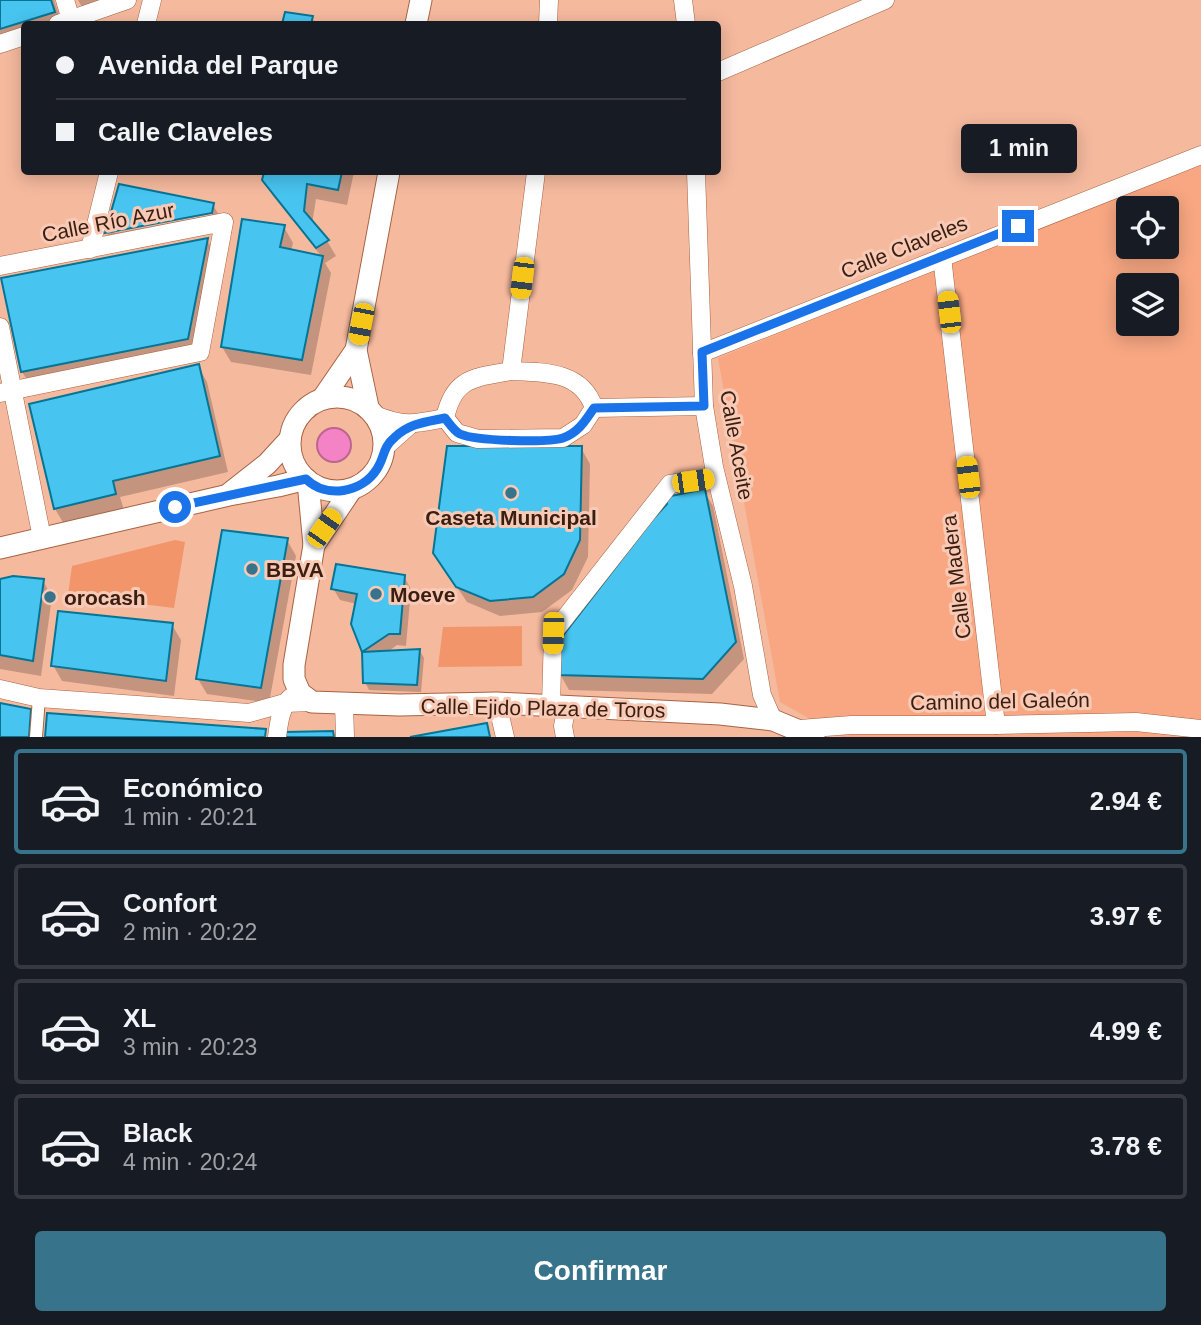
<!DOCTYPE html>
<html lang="es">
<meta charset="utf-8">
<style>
:root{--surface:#171b24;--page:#242831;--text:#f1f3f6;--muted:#9ea1a6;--line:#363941;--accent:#37738a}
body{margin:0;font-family:Arial,sans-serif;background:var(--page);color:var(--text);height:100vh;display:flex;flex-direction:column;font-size:26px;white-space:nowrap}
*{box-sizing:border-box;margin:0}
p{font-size:23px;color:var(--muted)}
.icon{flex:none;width:38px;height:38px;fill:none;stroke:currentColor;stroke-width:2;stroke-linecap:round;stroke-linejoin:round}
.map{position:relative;height:737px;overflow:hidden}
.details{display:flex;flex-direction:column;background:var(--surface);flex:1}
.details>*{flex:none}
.top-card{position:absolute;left:21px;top:21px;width:700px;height:154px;border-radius:7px;box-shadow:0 4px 18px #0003;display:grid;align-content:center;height:154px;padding:0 35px;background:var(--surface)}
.buttons{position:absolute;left:1116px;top:196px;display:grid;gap:14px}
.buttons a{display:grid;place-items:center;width:63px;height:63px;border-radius:7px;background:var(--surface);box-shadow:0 4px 18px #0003;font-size:35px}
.end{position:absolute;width:32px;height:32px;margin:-16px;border:9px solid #1a73e8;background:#fff;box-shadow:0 0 0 4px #fff}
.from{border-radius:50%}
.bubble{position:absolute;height:49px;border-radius:7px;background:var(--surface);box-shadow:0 4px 18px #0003;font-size:23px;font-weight:700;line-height:49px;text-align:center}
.car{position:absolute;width:21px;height:42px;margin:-21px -10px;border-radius:9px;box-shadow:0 0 5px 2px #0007;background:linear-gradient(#f5c518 24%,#345 0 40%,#f5c518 0 76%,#345 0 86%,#f5c518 0)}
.top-card b{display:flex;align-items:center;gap:24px;height:66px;font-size:26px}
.top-card b+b{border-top:2px solid var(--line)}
.top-card i{width:18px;height:18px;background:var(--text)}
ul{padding:12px 0 0;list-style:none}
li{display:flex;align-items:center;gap:21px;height:105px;margin:0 14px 10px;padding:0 21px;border:4px solid var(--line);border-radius:7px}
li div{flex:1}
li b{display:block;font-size:26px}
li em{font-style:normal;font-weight:700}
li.active{border-color:var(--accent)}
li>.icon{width:63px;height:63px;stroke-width:1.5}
.cta{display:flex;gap:14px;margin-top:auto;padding:14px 35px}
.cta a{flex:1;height:80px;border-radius:7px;background:var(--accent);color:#fff;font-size:28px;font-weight:700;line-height:80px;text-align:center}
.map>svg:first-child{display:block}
</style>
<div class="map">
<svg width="1201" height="737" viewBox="0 0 1201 737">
<rect width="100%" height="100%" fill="#f5b99e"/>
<path fill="#f8a782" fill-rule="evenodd" d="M1201,164v573h-359l-62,-35 -62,-344zM1129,208h38v39h-38zM1129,285h38v39h-38z"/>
<g fill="#f2956a">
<polygon points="175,540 185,542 174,608 68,595 72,566"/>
<polygon points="522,626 522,666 438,667 443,627"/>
</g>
<circle fill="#f383c4" stroke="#bc658e" stroke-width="2" cx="334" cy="445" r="17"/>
<g fill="#0003" fill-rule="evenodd">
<polygon points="0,0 54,0 62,24 24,24 24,39 0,47"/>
<polygon points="78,0 134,0 87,16"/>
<polygon points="286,14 312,18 316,24 283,24"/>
<polygon points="266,172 354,172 347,205 316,199 312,224 327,241 336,256 325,263 331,273 311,375 231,362 222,347 284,227 293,243 291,251 322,257 273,196 264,180"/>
<path d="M121,186l92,19 7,12 -107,28 -6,-12zM211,211l1,4 -97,18v-4z"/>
<polygon points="207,240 216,255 197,355 32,387 22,372 3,280"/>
<polygon points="198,366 207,382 228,472 120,497 124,510 64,524 55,509"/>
<polygon points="581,448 590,464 588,557 572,590 542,612 500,616 467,602 445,569"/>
<polygon points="704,491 713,506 744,659 712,694 569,690 560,674"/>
<polygon points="287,540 296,556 269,703 207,694 198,679"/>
<polygon points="404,577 411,589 406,646 397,645 386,653 420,651 424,658 421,692 369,690 365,682 364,652 353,624 357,604 340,600 333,588"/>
<polygon points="0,581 43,581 52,597 41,676 0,669"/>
<polygon points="172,625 181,640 174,696 62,681 53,665"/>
</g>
<g fill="#47c4f0" stroke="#057595" stroke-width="2">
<polygon points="0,0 51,0 55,12 0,29"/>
<polygon points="285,12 313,16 311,24 282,24"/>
<polygon points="264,172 342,172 338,190 307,184 304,211 329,240 316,248 262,180"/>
<polygon points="119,184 214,203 212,213 105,233"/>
<polygon points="242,219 285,225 280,247 323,256 302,360 221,347"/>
<polygon points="208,238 188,339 21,372 1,278"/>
<polygon points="199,364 220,456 113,481 116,494 54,509 29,404"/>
<polygon points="447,446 582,446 580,540 564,574 533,597 490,601 456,587 433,553"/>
<polygon points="705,489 736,642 703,679 558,675 562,637 652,520 667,504 666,497"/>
<polygon points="222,530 288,538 261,688 196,679"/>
<polygon points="336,564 405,575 400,634 389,634 362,652 351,624 357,594 331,589"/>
<polygon points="13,576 44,579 33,661 0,655 0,579"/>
<polygon points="58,611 173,623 166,681 51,666"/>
<polygon points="420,649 417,685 363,683 362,652"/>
<polygon points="0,703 31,709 29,737 0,737"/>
<polygon points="47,713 266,729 265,737 45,737"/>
<polygon points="487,723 490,737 410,737"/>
<polygon points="333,731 334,737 285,737 285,732"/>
</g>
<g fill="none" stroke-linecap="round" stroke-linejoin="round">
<defs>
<polyline id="pedestrian" points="36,737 39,698"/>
<g id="minor">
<polyline points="65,0 71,20"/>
<polyline points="683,0 686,24"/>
<polyline points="58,24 127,0"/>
<polyline points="146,24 152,0"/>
<polyline points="548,24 549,0"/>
<polyline points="0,44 24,36"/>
<polyline points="718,72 885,0"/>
<polyline points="696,172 704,406 714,467 743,586 762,695 773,720"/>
<polyline points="90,249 109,172"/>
<polyline points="942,257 996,725"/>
<polyline points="0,266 224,222 200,352 0,393"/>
<polyline points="0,327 42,538"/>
<polyline points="702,353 1201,155"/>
<path d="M511,371c33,1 71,0 83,37l-11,17 -20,13 -85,1 -21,-6 -12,-15c9,-41 29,-40 66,-47z"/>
<polyline points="511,371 536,172"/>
<polyline points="594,408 704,406"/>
<path d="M375,415c30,12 40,9 70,3"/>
<polyline points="384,448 410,425"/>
<polyline points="0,689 39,698 249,713 285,703 312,702"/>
<polyline points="344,703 345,737"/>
<polyline points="497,703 505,737"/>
<polyline points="551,705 553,633 670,484 716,477"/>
<polyline points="800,729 851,725 996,725 1136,722 1201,729"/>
<path d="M277,737c2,-14 3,-28 13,-39"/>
<polyline points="565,737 563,726 567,705"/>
</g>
<g id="tertiary">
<polyline points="416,24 421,0"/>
<circle cx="337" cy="444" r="47"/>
<polyline points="323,398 356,350"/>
<polyline points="368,407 356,350 389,172"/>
<polyline points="308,482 314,545 294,665 294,679 300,693 312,702 399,705 497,703 720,714 773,720 814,737"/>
<polyline points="230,493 267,464 290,439"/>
<polyline points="314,545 351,490"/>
<polyline points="0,548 229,495 278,486 306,479"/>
</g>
</defs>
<use href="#pedestrian" stroke="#a76343" stroke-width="14"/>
<use href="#minor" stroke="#a76343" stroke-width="19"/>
<use href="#tertiary" stroke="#a76343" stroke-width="23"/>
<use href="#pedestrian" stroke="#fff" stroke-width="12"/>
<use href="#minor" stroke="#fff" stroke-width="18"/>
<use href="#tertiary" stroke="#fff" stroke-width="21"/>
</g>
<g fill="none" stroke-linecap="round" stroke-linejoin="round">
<path stroke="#1a73e8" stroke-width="9" d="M175,507l131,-28c20,20 56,14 71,-10 8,-12 5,-21 18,-32 15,-14 31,-15 50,-19 4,5 9,13 15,16 16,7 87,9 103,4 15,-5 23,-18 31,-30l110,-2 -2,-54 316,-126"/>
</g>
<g fill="#37738a" stroke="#f8cab6" stroke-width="2.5">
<circle cx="511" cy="493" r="7"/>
<circle cx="252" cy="569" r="7"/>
<circle cx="376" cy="594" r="7"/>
<circle cx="50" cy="597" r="7"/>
</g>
<g text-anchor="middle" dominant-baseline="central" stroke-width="6" stroke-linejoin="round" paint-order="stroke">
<g font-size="21" fill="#3a1e11" stroke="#f8cab6">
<text transform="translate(108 222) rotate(-11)">Calle Río Azur</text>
<text transform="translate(904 247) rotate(-22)">Calle Claveles</text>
<text transform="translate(737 445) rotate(80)">Calle Aceite</text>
<text transform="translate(956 577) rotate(-97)">Calle Madera</text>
<text transform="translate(1000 701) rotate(-1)">Camino del Galeón</text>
<text transform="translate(543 708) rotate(1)">Calle Ejido Plaza de Toros</text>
</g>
<g font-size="21" font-weight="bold" fill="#3a1e11" stroke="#f8cab6" text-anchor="start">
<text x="511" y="517" text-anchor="middle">Caseta Municipal</text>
<text x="266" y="569">BBVA</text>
<text x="390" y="594">Moeve</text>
<text x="64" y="597">orocash</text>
</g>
</g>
</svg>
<div class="buttons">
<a><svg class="icon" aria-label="locate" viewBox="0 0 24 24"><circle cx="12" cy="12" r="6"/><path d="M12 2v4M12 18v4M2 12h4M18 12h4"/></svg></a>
<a><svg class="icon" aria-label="layers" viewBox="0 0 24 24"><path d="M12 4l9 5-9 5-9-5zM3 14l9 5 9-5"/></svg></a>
</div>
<i class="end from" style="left:175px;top:507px"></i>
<i class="end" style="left:1018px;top:226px"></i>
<div class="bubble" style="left:961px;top:124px;width:116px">1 min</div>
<i class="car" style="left:522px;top:278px;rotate:187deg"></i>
<i class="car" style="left:949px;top:312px;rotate:353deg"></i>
<i class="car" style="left:361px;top:324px;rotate:191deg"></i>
<i class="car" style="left:968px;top:477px;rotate:353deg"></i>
<i class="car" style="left:693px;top:481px;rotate:82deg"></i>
<i class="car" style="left:324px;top:528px;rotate:35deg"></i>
<i class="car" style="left:553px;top:633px;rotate:182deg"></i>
<div class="top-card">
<b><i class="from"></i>Avenida del Parque</b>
<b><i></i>Calle Claveles</b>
</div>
</div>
<section class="details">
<ul>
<li class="active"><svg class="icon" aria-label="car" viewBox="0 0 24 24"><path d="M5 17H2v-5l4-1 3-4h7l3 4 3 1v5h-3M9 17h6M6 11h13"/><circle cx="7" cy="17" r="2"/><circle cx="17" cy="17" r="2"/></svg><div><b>Económico</b><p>1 min · 20:21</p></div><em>2.94 €</em></li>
<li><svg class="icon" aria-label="car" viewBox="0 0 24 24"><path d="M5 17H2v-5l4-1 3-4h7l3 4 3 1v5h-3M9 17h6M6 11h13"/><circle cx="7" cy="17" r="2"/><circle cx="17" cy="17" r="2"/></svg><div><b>Confort</b><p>2 min · 20:22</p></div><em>3.97 €</em></li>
<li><svg class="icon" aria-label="car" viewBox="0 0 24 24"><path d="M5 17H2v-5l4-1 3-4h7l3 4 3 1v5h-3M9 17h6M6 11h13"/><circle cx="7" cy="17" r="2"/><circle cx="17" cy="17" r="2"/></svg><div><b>XL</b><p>3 min · 20:23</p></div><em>4.99 €</em></li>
<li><svg class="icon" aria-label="car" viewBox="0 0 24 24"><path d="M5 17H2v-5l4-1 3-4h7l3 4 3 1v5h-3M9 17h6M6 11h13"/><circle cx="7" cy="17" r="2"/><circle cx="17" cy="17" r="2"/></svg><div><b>Black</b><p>4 min · 20:24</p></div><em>3.78 €</em></li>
</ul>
<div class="cta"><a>Confirmar</a></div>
</section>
